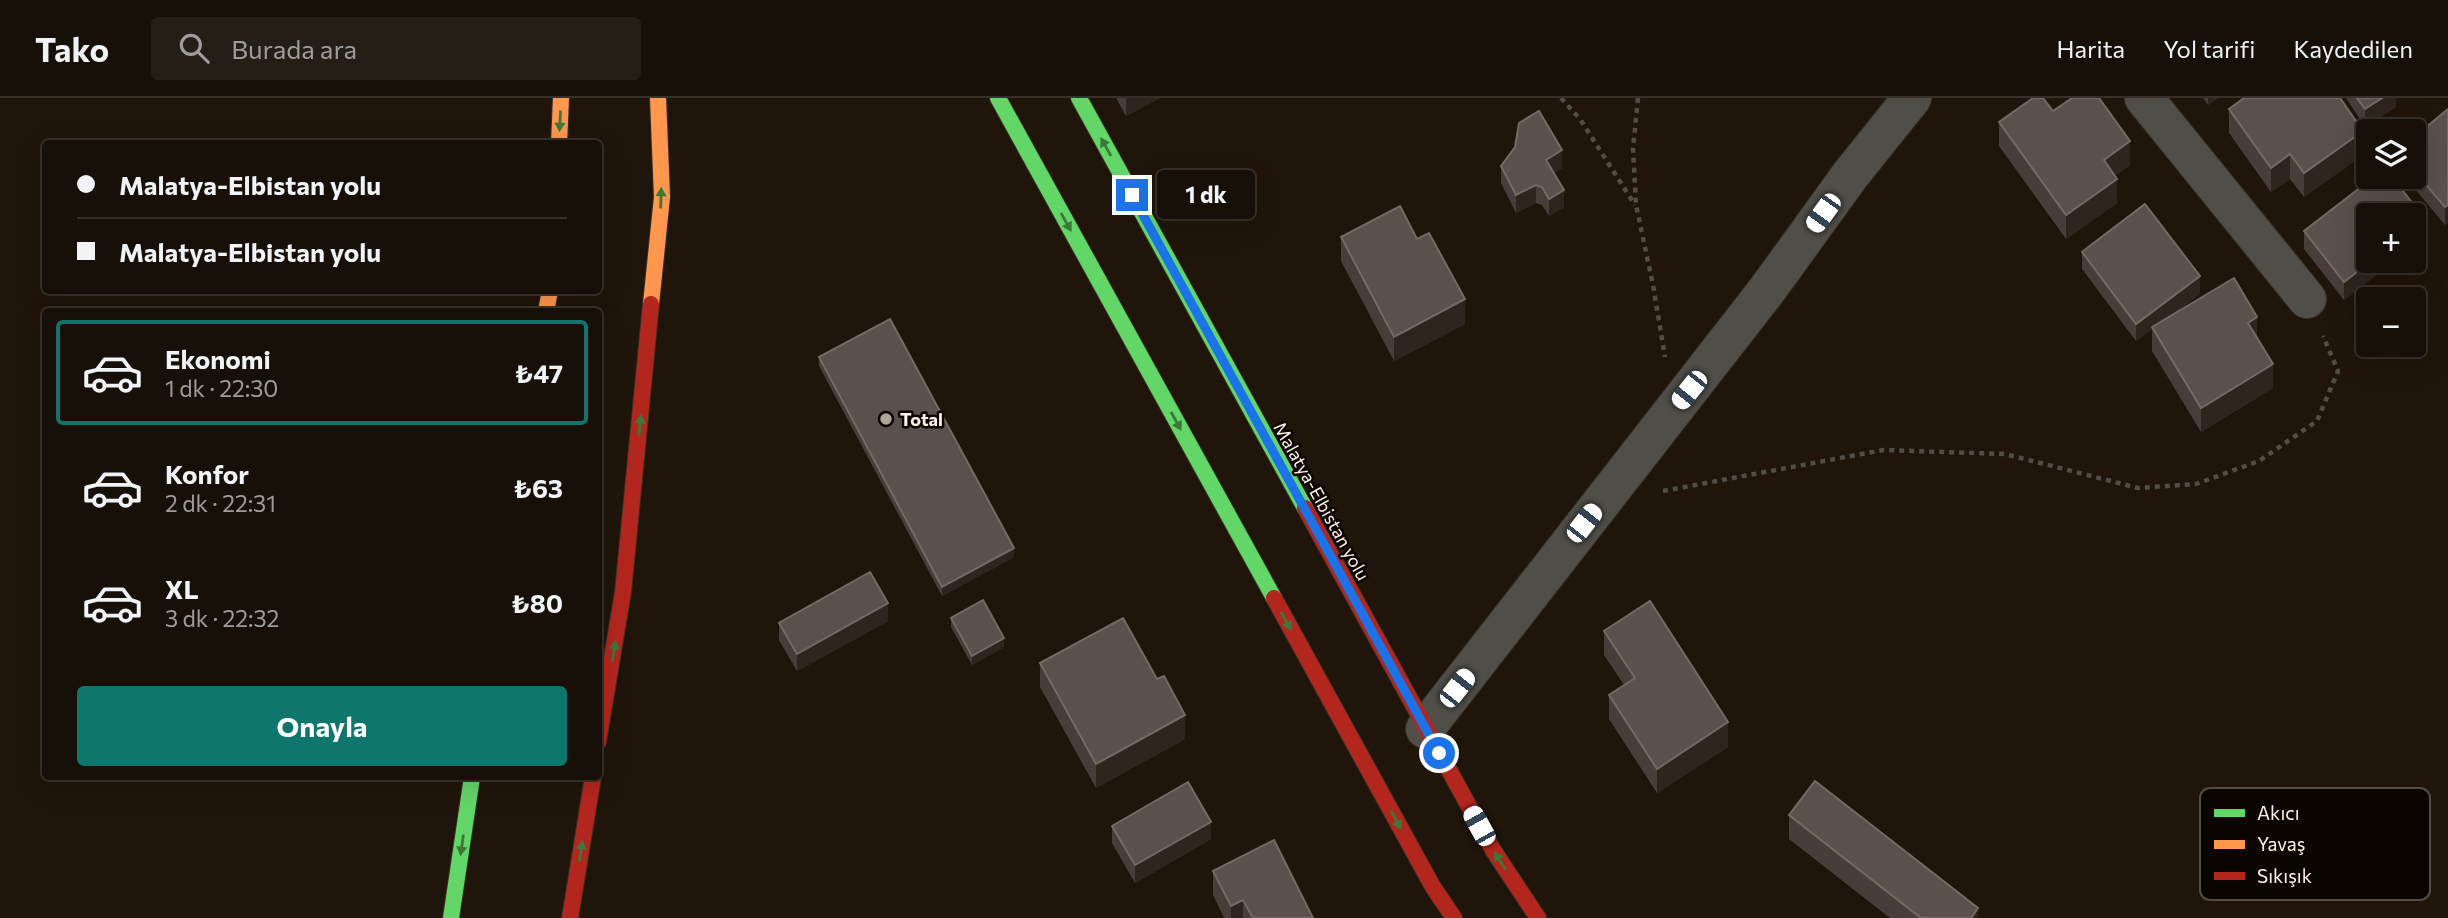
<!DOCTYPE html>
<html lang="tr">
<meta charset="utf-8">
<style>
:root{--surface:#171008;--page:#241e16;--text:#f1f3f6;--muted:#9e9d9c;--line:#363029;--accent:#0f766e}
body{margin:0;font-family:Commissioner,sans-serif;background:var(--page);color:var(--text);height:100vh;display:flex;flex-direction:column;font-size:26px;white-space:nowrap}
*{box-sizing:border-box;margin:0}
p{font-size:23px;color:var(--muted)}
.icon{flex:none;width:38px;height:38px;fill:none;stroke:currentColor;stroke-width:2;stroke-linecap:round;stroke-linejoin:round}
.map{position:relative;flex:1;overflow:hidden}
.panel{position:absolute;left:42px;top:210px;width:560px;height:472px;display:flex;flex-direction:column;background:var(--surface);border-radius:7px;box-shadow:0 7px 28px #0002,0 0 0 2px var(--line)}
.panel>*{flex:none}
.top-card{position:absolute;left:42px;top:42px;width:560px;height:154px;border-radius:7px;box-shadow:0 7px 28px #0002,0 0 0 2px var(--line);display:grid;align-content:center;height:154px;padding:0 35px;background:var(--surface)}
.controls{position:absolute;left:2356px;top:21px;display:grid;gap:14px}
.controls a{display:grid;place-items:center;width:70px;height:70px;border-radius:7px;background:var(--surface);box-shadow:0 7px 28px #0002,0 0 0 2px var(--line);font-size:35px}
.end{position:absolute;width:32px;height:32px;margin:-16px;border:9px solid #1a73e8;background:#fff;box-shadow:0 0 0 4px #fff}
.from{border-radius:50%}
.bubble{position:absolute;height:49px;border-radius:7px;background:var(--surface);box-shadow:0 7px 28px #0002,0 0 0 2px var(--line);font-size:23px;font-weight:700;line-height:49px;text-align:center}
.car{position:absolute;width:21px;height:42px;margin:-21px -10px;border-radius:9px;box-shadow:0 0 5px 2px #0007;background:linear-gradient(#fff 24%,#345 0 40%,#fff 0 76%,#345 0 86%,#fff 0)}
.top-card b{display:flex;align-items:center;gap:24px;height:66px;font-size:26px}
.top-card b+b{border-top:2px solid var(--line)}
.top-card i{width:18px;height:18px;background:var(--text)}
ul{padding:12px 0 0;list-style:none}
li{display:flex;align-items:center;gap:21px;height:105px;margin:0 14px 10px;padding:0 21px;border:4px solid transparent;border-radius:7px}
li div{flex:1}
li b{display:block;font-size:26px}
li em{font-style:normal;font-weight:700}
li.on{border-color:var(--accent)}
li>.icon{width:63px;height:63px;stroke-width:1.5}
.primary-button{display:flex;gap:14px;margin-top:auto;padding:14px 35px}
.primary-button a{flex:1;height:80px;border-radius:7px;background:var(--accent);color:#fff;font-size:28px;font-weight:700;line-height:80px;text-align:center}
header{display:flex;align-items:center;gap:42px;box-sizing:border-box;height:98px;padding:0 35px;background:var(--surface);border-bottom:2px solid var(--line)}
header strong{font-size:33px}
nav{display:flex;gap:38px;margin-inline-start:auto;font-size:24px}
.search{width:490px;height:63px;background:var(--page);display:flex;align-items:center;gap:18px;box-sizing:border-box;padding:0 24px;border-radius:7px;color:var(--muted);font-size:26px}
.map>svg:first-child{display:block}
</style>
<header>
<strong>Tako</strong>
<div class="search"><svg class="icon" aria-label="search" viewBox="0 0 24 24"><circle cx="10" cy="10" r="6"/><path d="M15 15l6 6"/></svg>Burada ara</div>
<nav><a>Harita</a><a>Yol tarifi</a><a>Kaydedilen</a></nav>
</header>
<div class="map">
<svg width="2448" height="820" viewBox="0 0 2448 820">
<rect width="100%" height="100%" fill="#1f150a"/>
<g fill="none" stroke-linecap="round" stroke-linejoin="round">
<defs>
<g id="street">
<polyline points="2144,0 2307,201"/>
<polyline points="1425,631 1767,192 1851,76 1912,0"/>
</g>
<g id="fast">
<polyline points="998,0 1274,500"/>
<polyline points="1079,0 1305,410"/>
<polyline points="451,820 472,679"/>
</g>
<g id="slow">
<polyline points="559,46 561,0"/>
<polyline points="651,206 662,99 658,0"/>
<polyline points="546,214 550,192"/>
</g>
<g id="jam">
<polyline points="1305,410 1493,752 1538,820"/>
<polyline points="1274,500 1433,789 1454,820"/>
<polyline points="598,644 623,494 651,206"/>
<polyline points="570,820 593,679"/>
</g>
</defs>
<use href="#street" stroke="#383026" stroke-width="40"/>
<use href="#fast" stroke="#383026" stroke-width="18"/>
<use href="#slow" stroke="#383026" stroke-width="18"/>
<use href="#jam" stroke="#383026" stroke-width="18"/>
<g stroke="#514d47" stroke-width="4.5" stroke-dasharray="5 5" stroke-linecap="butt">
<polyline points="1561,0 1580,21 1635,107"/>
<polyline points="1638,0 1633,50 1636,107 1653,187 1665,259"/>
<polyline points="1663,393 1883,352 2005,356 2138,390 2196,386 2259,363 2317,323 2338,273 2323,238"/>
</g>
<use href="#street" stroke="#4f4e49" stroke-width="38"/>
<use href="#fast" stroke="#63d668" stroke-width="16"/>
<use href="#slow" stroke="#ff974d" stroke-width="16"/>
<use href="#jam" stroke="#b3261e" stroke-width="16"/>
</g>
<g fill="#473d3a">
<polygon points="1116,0 1160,0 1126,18"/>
<polygon points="2203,0 2218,0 2208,7"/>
<polygon points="2346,0 2396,0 2396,9 2365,29"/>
<polygon points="2229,11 2363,57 2304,99 2290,81 2271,94 2229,35"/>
<polygon points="2448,11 2448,124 2445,127 2405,79 2413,79 2413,40"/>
<polygon points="2053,13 2130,67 2115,78 2117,105 2066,141 1999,48 1999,24"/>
<polygon points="1501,68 1562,70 1554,75 1564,109 1549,118 1542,107 1536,105 1516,115 1501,85"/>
<polygon points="2374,79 2392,79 2425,121 2425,139 2413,148 2413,117 2368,117 2368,163 2394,163 2344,202 2304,151 2304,133"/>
<polygon points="1341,139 1417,141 1465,226 1394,263 1341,163"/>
<polygon points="2082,154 2200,196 2169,219 2257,240 2273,290 2201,334 2152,253 2152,231 2136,243 2082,171"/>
<polygon points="819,259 1014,459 942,498 819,268"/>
<polygon points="951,520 1004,549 972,567 951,529"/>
<polygon points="888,523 797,573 779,542 779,525"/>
<polygon points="1604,533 1728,649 1657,695 1609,621 1609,597 1624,587 1604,557"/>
<polygon points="1040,565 1185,641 1096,690 1040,589"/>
<polygon points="1789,717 1978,820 1890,820 1789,741"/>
<polygon points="1112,728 1211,741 1135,785 1112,745"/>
<polygon points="1213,773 1313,820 1224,820 1213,797"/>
</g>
<g fill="#2f251f">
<polygon points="1127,0 1160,0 1126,18 1126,1"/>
<polygon points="2208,0 2218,0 2208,7"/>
<polygon points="2382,0 2396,0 2396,9 2365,29 2365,11"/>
<polygon points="2363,33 2363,57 2304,99 2304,75"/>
<polygon points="2130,43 2130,67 2104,87 2104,62"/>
<polygon points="1562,52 1562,70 1546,79 1546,62"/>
<polygon points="2290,56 2290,81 2271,94 2271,70"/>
<polygon points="2117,81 2117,105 2066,141 2066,117"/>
<polygon points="1536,87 1536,105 1516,115 1516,97"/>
<polygon points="1564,92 1564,109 1549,118 1549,101"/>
<polygon points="2448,107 2448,124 2445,127 2445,109"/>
<polygon points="2425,121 2425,139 2413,148 2413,130"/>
<polygon points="2371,163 2394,163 2344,202 2344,184"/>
<polygon points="2200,178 2200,196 2153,230 2152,229 2152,231 2136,243 2136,226"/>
<polygon points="1465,201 1465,226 1394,263 1394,239"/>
<polygon points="2257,219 2257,243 2248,225"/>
<polygon points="2273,266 2273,290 2201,334 2201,310"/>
<polygon points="1014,450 1014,459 942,498 942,489"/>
<polygon points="888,505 888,523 797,573 797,556"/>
<polygon points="1004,540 1004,549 972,567 972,558"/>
<polygon points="1185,617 1185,641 1096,690 1096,666"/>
<polygon points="1728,624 1728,649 1657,695 1657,671"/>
<polygon points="1211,724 1211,741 1135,785 1135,767"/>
<polygon points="1243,802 1243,820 1231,820 1231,808"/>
<polygon points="1978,810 1978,820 1971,820"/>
</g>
<g fill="#5a504c" stroke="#746a64" stroke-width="2">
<polygon points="2033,0 2043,0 2053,13 2072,0 2099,0 2130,43 2104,62 2117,81 2066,117 1999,24"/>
<polygon points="2244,0 2340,0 2363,33 2304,75 2290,56 2271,70 2229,11"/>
<polygon points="2357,0 2382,0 2365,11"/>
<polygon points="2448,11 2448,107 2445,109 2413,72 2413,40"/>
<polygon points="1539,13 1562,52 1546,62 1564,92 1549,101 1542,89 1536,87 1516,97 1501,68 1515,49 1519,25"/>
<polygon points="2374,79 2392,79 2425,121 2413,130 2413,117 2368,117 2368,163 2371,163 2344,184 2304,133"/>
<polygon points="2145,106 2200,178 2136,226 2082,154"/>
<polygon points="1400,108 1417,141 1429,135 1465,201 1394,239 1341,139"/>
<polygon points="2234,180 2257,219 2248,225 2273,266 2201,310 2152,229"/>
<polygon points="890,221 1014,450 942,489 819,259"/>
<polygon points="870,474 888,505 797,556 779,525"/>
<polygon points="983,502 1004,540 972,558 951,520"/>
<polygon points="1650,503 1728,624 1657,671 1609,597 1635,580 1604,533"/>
<polygon points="1123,520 1157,581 1164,578 1185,617 1096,666 1040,565"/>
<polygon points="1815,683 1978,810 1971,820 1921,820 1789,717"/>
<polygon points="1188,684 1211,724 1135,767 1112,728"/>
<polygon points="1274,742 1313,820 1253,820 1243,802 1231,808 1213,773"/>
</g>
<defs><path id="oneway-solid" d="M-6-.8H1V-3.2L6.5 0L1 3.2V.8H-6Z" transform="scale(1.75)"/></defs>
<g fill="#3b783a">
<use href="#oneway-solid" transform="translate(560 23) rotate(93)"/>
<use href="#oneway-solid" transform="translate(1106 49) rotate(-119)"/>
<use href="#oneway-solid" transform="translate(661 100) rotate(-88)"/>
<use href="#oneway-solid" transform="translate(1066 124) rotate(61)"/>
<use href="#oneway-solid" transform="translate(1176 323) rotate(61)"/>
<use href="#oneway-solid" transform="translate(640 327) rotate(-84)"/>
<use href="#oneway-solid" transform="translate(1286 523) rotate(61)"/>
<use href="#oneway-solid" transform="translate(614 553) rotate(-81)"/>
<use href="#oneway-solid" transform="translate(1396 722) rotate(61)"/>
<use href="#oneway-solid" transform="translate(462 747) rotate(98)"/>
<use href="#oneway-solid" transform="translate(581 753) rotate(-81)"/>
<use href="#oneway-solid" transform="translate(1500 763) rotate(-123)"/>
</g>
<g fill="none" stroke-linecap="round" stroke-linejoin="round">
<polyline stroke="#1a73e8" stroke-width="9" points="1132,97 1439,655"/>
</g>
<circle fill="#b0a598" stroke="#0b0501" stroke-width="2.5" cx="886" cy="321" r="7"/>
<g text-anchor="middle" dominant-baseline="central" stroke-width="5" stroke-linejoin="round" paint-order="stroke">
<g font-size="18" font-weight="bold" fill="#fef2e4" stroke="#0b0501" text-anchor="start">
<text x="900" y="321">Total</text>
</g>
<g font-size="18" fill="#fef2e4" stroke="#0b0501">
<text transform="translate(1322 403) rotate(61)">Malatya-Elbistan yolu</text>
</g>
</g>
<rect x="2200" y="690" width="230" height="112" rx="10" fill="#0b0501" stroke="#544c45" stroke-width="2"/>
<rect x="2214" y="711" width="31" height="8" fill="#63d668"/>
<rect x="2214" y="742" width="31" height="9" fill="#ff974d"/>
<rect x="2214" y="774" width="31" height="8" fill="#b3261e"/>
<g font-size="19" fill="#fef2e4">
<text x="2257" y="722">Akıcı</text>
<text x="2257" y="753">Yavaş</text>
<text x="2257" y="785">Sıkışık</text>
</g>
</svg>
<div class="controls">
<a><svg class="icon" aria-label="layers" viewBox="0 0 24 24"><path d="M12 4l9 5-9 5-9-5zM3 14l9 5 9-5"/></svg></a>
<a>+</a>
<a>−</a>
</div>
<i class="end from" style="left:1439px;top:655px"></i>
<i class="end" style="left:1132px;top:97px"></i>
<div class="bubble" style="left:1157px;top:72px;width:98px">1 dk</div>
<i class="car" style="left:1823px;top:115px;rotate:216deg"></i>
<i class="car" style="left:1689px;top:292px;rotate:219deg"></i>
<i class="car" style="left:1584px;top:425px;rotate:38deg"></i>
<i class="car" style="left:1457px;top:590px;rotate:38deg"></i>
<i class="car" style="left:1479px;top:728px;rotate:331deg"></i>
<div class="top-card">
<b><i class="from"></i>Malatya-Elbistan yolu</b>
<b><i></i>Malatya-Elbistan yolu</b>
</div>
<section class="panel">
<ul>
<li class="on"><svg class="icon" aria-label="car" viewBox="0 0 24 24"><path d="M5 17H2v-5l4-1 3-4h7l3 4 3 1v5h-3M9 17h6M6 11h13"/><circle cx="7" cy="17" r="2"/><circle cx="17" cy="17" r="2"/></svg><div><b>Ekonomi</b><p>1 dk · 22:30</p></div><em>₺47</em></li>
<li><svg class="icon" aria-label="car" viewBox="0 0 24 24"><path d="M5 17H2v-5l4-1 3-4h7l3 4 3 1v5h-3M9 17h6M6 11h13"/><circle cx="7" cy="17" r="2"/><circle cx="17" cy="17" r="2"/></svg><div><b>Konfor</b><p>2 dk · 22:31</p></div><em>₺63</em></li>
<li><svg class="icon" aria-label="car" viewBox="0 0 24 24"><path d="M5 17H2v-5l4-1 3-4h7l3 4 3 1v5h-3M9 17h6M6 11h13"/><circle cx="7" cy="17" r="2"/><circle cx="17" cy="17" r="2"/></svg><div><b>XL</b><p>3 dk · 22:32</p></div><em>₺80</em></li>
</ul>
<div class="primary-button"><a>Onayla</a></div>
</section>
</div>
